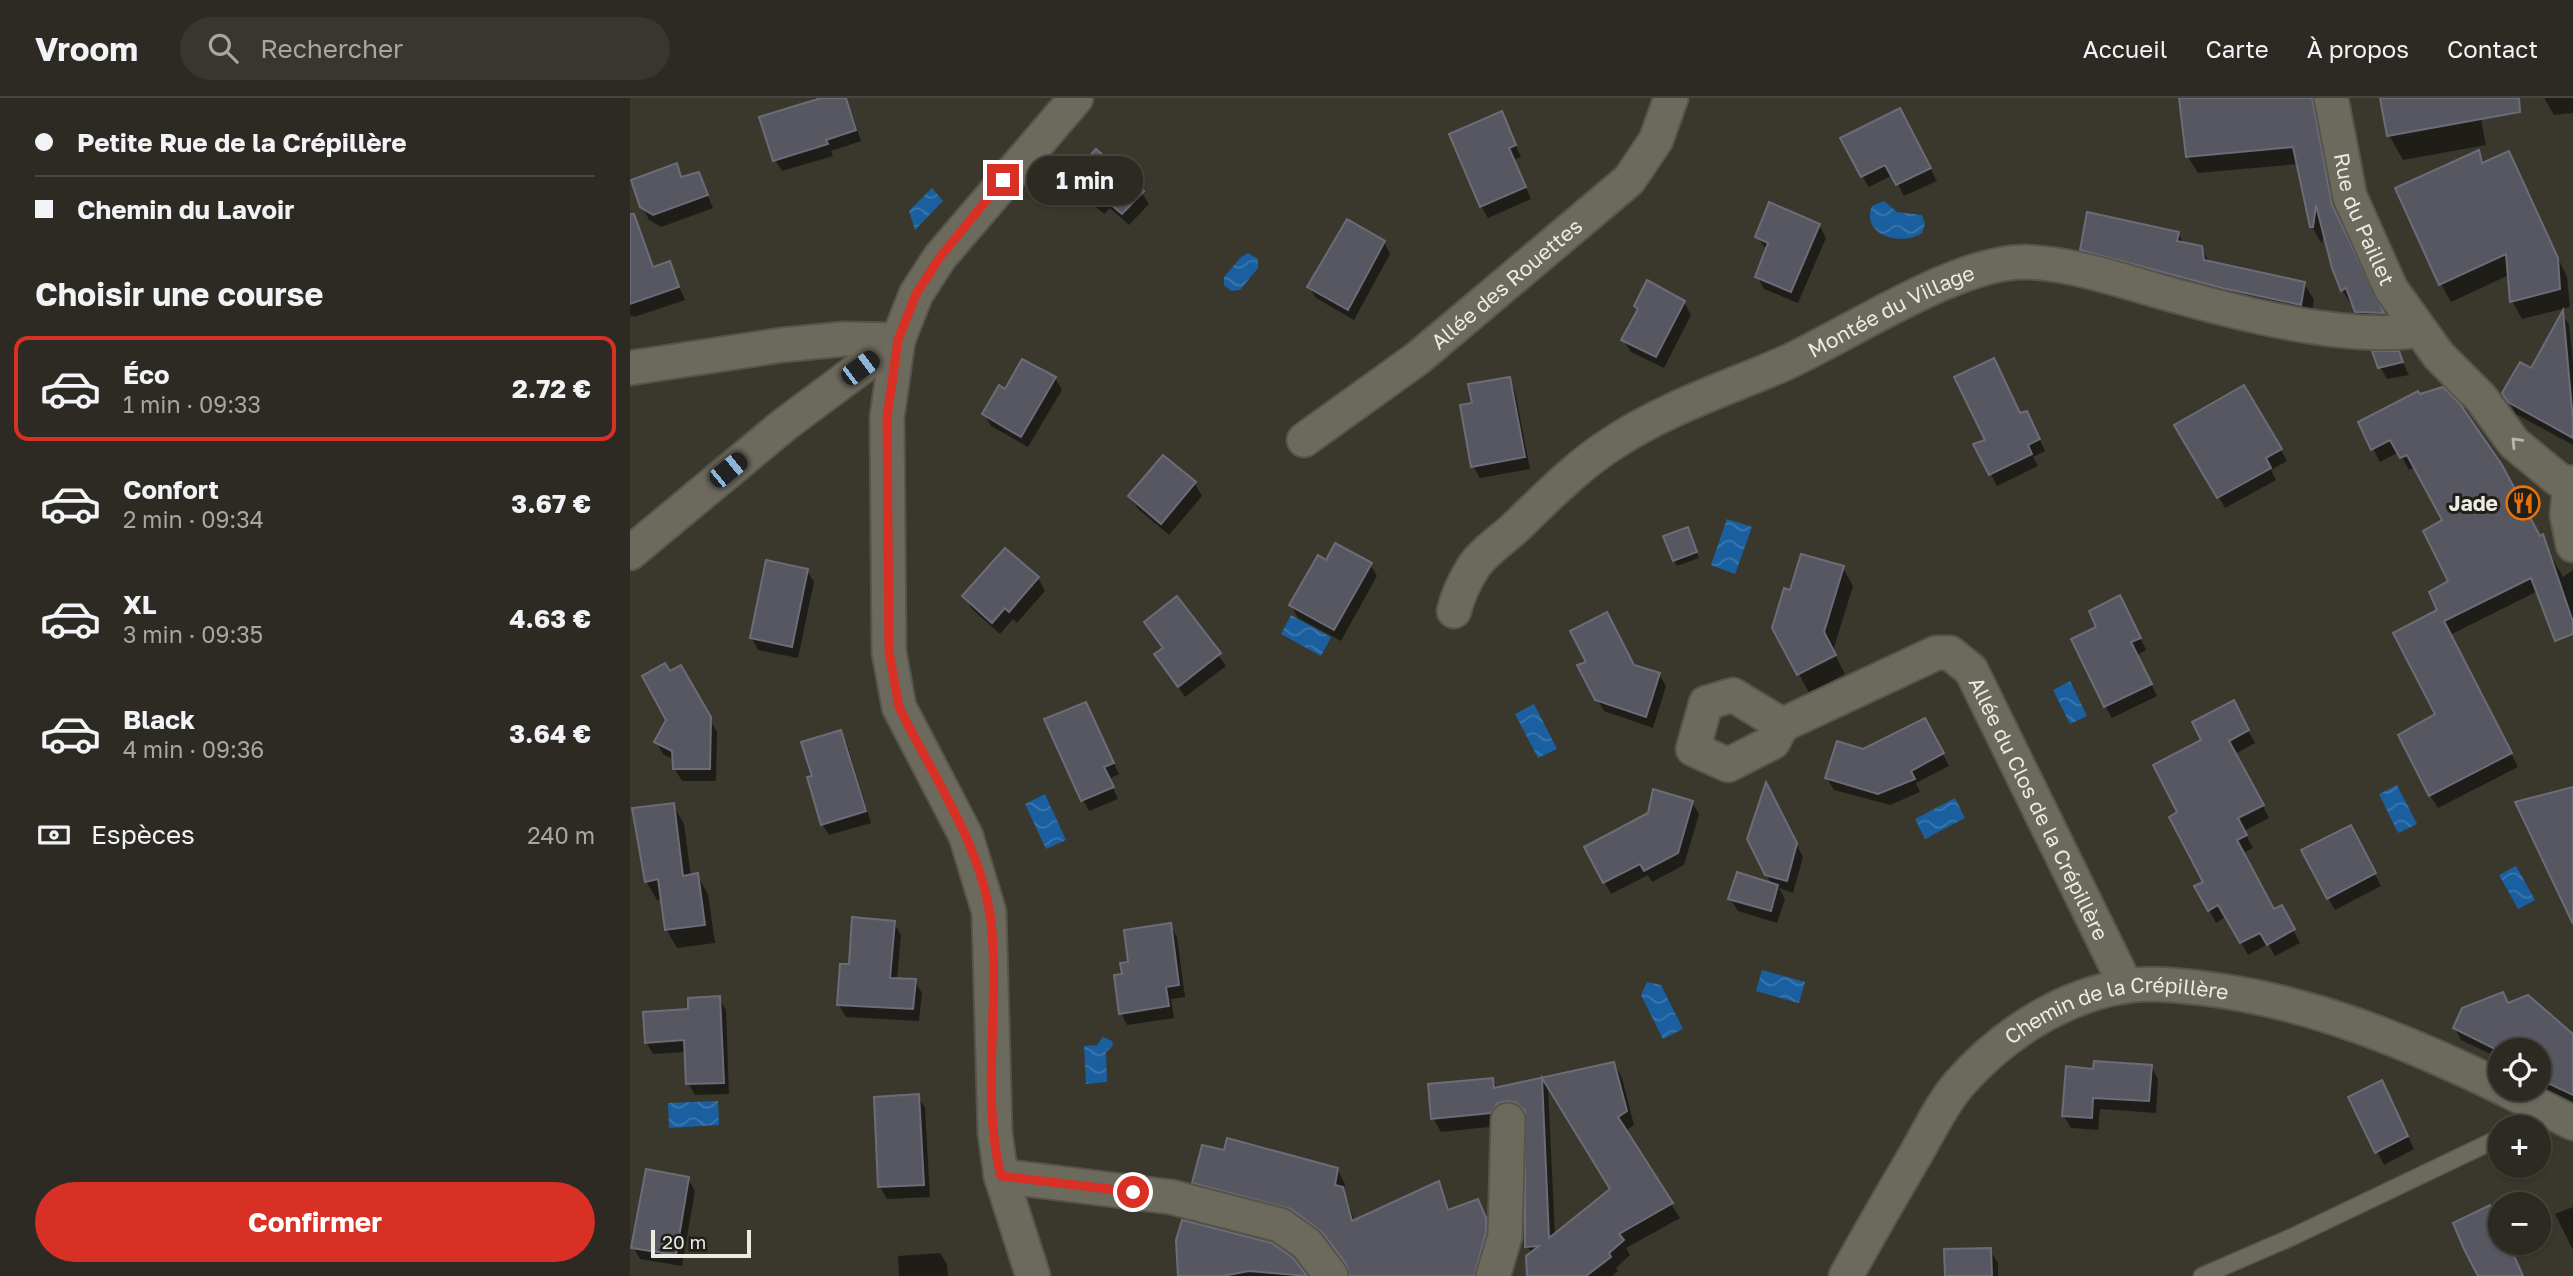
<!DOCTYPE html>
<html lang="fr">
<meta charset="utf-8">
<style>
:root{--surface:#2c2a22;--page:#38362f;--text:#f1f3f6;--muted:#a6a7a5;--line:#484640;--accent:#d93025}
body{margin:0;font-family:"Golos Text",sans-serif;background:var(--page);color:var(--text);height:100vh;display:flex;flex-direction:column;font-size:26px;white-space:nowrap}
*{box-sizing:border-box;margin:0}
p{font-size:23px;color:var(--muted)}
.icon{flex:none;width:38px;height:38px;fill:none;stroke:currentColor;stroke-width:2;stroke-linecap:round;stroke-linejoin:round}
.map{position:relative;flex:1;overflow:hidden}
.panel{display:flex;flex-direction:column;background:var(--surface);width:630px}
.panel>*{flex:none}
.guide{display:grid;align-content:center;height:154px;padding:0 35px;background:var(--surface)}
.tools{position:absolute;left:1858px;top:940px;display:grid;gap:14px}
.tools a{display:grid;place-items:center;width:63px;height:63px;border-radius:50%;background:var(--surface);box-shadow:0 2px 5px #0004,0 0 0 2px var(--line);font-size:35px}
.scale{position:absolute;left:21px;bottom:18px;width:100px;box-sizing:border-box;padding-left:7px;border:4px solid #ebeae3;border-top:0;font-size:19px;line-height:24px;white-space:nowrap;color:#ebeae3;-webkit-text-stroke:5px #201f1a;paint-order:stroke}
.end{position:absolute;width:32px;height:32px;margin:-16px;border:9px solid #d93025;background:#fff;box-shadow:0 0 0 4px #fff}
.from{border-radius:50%}
.bubble{position:absolute;height:49px;border-radius:24px;background:var(--surface);box-shadow:0 2px 5px #0004,0 0 0 2px var(--line);font-size:23px;font-weight:700;line-height:49px;text-align:center}
.car{position:absolute;width:21px;height:42px;margin:-21px -10px;border-radius:9px;box-shadow:0 0 5px 2px #0007;background:linear-gradient(#222 24%,#8ab4d8 0 40%,#222 0 76%,#8ab4d8 0 86%,#222 0)}
.guide b{display:flex;align-items:center;gap:24px;height:66px;font-size:26px}
.guide b+b{border-top:2px solid var(--line)}
.guide i{width:18px;height:18px;background:var(--text)}
ul{padding:0;list-style:none}
li{display:flex;align-items:center;gap:21px;height:105px;margin:0 14px 10px;padding:0 21px;border:4px solid transparent;border-radius:14px}
li div{flex:1}
li b{display:block;font-size:26px}
li em{font-style:normal;font-weight:700}
li.on{border-color:var(--accent)}
li>.icon{width:63px;height:63px;stroke-width:1.5}
h2{padding:0 35px;font-size:32px;line-height:84px}
.pay{display:flex;align-items:center;gap:18px;height:77px;padding:0 35px;font-size:26px}
.pay p{margin-inline-start:auto}
.button{display:flex;gap:14px;margin-top:auto;padding:14px 35px}
.button a{flex:1;height:80px;border-radius:42px;background:var(--accent);color:#fff;font-size:28px;font-weight:700;line-height:80px;text-align:center}
header{display:flex;align-items:center;gap:42px;box-sizing:border-box;height:98px;padding:0 35px;background:var(--surface);border-bottom:2px solid var(--line)}
header strong{font-size:33px}
nav{display:flex;gap:38px;margin-inline-start:auto;font-size:24px}
.search{width:490px;height:63px;background:var(--page);display:flex;align-items:center;gap:18px;box-sizing:border-box;padding:0 24px;border-radius:38px;color:var(--muted);font-size:26px}
main{display:flex;flex:1;min-height:0}
.map>svg:first-child{display:block}
</style>
<header>
<strong>Vroom</strong>
<div class="search"><svg class="icon" aria-label="search" viewBox="0 0 24 24"><circle cx="10" cy="10" r="6"/><path d="M15 15l6 6"/></svg>Rechercher</div>
<nav><a>Accueil</a><a>Carte</a><a>À propos</a><a>Contact</a></nav>
</header>
<main>
<section class="panel">
<div class="guide">
<b><i class="from"></i>Petite Rue de la Crépillère</b>
<b><i></i>Chemin du Lavoir</b>
</div>
<h2>Choisir une course</h2>
<ul>
<li class="on"><svg class="icon" aria-label="car" viewBox="0 0 24 24"><path d="M5 17H2v-5l4-1 3-4h7l3 4 3 1v5h-3M9 17h6M6 11h13"/><circle cx="7" cy="17" r="2"/><circle cx="17" cy="17" r="2"/></svg><div><b>Éco</b><p>1 min · 09:33</p></div><em>2.72 €</em></li>
<li><svg class="icon" aria-label="car" viewBox="0 0 24 24"><path d="M5 17H2v-5l4-1 3-4h7l3 4 3 1v5h-3M9 17h6M6 11h13"/><circle cx="7" cy="17" r="2"/><circle cx="17" cy="17" r="2"/></svg><div><b>Confort</b><p>2 min · 09:34</p></div><em>3.67 €</em></li>
<li><svg class="icon" aria-label="car" viewBox="0 0 24 24"><path d="M5 17H2v-5l4-1 3-4h7l3 4 3 1v5h-3M9 17h6M6 11h13"/><circle cx="7" cy="17" r="2"/><circle cx="17" cy="17" r="2"/></svg><div><b>XL</b><p>3 min · 09:35</p></div><em>4.63 €</em></li>
<li><svg class="icon" aria-label="car" viewBox="0 0 24 24"><path d="M5 17H2v-5l4-1 3-4h7l3 4 3 1v5h-3M9 17h6M6 11h13"/><circle cx="7" cy="17" r="2"/><circle cx="17" cy="17" r="2"/></svg><div><b>Black</b><p>4 min · 09:36</p></div><em>3.64 €</em></li>
</ul>
<div class="pay"><svg class="icon" aria-label="cash" viewBox="0 0 24 24"><path d="M3 7h18v10H3z"/><circle cx="12" cy="12" r="2"/></svg>Espèces<p>240 m</p></div>
<div class="button"><a>Confirmer</a></div>
</section>
<div class="map">
<svg width="1943" height="1178" viewBox="0 0 1943 1178">
<defs>
<pattern id="water-waves" width="16" height="10" patternUnits="userSpaceOnUse" patternTransform="scale(1.75)"><rect width="16" height="10" fill="#1a60a0"/><path d="M0 5q4-4 8 0t8 0" fill="none" stroke="#3b77ad"/></pattern>
</defs>
<rect width="100%" height="100%" fill="#3a382d"/>
<g fill="url(#water-waves)">
<polygon points="302,90 313,103 285,132 279,113"/>
<path d="M1254,103l13,11 25,3 3,9 -3,9c-20,14 -62,2 -50,-27z"/>
<polygon points="618,155 628,161 628,170 610,192 601,193 594,187 594,179 611,159"/>
<polygon points="1097,421 1122,429 1105,476 1081,467"/>
<polygon points="661,517 701,539 691,558 651,536"/>
<polygon points="1440,583 1457,618 1440,626 1423,592"/>
<polygon points="904,606 927,651 908,660 885,616"/>
<polygon points="1767,687 1787,726 1768,735 1749,696"/>
<polygon points="415,696 436,742 416,751 395,706"/>
<polygon points="1325,700 1335,720 1295,741 1285,721"/>
<polygon points="1886,768 1905,802 1888,811 1869,777"/>
<polygon points="1132,872 1175,884 1169,905 1126,893"/>
<polygon points="1017,884 1031,887 1053,931 1033,941 1011,897"/>
<polygon points="473,939 482,943 483,948 476,954 477,984 456,986 454,948 467,947"/>
<polygon points="88,1003 89,1027 39,1030 38,1005"/>
</g>
<g fill="#0007" fill-rule="evenodd">
<polygon points="183,0 217,0 231,43 201,53 203,58 152,73 145,62 185,4"/>
<polygon points="1551,0 1693,0 1691,22 1710,121 1761,231 1737,231 1712,192 1694,131 1692,146 1682,129 1668,66 1568,75 1558,59"/>
<polygon points="1752,0 1847,0 1856,47 1773,62 1759,37"/>
<polygon points="1914,0 1943,0 1943,15 1924,17"/>
<polygon points="871,15 891,59 884,62 901,101 858,120 851,108"/>
<polygon points="1276,23 1307,83 1274,98 1263,77 1239,89 1232,78"/>
<polygon points="1848,54 1855,66 1888,73 1937,179 1940,209 1892,221 1882,203 1879,177 1821,204 1811,186"/>
<polygon points="46,68 53,81 68,76 83,110 31,129 19,122 12,108"/>
<polygon points="442,82 512,95 519,106 499,127 480,110 474,116 448,93"/>
<polygon points="1189,127 1196,140 1168,205 1134,191 1127,178 1137,152 1127,139"/>
<polygon points="1548,135 1554,146 1571,149 1579,164 1674,185 1684,202 1680,223 1461,168 1452,151"/>
<polygon points="754,144 760,156 724,222 686,200 679,189"/>
<polygon points="17,158 24,170 39,165 55,202 4,219 0,217 0,164"/>
<polygon points="1054,204 1061,217 1034,270 1001,254 993,242 1009,213 1006,208"/>
<polygon points="1933,217 1939,227 1943,264 1943,347 1886,316 1874,295 1902,272"/>
<polygon points="1768,255 1779,277 1757,281 1750,269"/>
<polygon points="425,280 432,292 398,349 361,328 354,316 376,293"/>
<polygon points="879,281 885,293 900,371 850,380 843,368 844,306"/>
<polygon points="1614,289 1657,363 1641,372 1646,382 1595,410 1547,328"/>
<polygon points="1391,317 1403,326 1415,353 1403,359 1408,368 1367,388 1346,347 1358,343"/>
<polygon points="1730,325 1870,368 1933,479 1943,472 1943,522 1924,530 1908,493 1820,537 1888,669 1808,710 1800,697 1807,617 1809,512 1821,484 1814,423 1786,369 1779,372 1769,354 1750,364"/>
<polygon points="565,386 572,398 539,437 508,411 500,398"/>
<polygon points="1060,437 1069,460 1047,468 1044,462"/>
<polygon points="375,452 408,480 415,493 387,525 383,521 370,536 342,511 334,498"/>
<polygon points="697,464 740,466 747,478 711,543 668,520 661,507"/>
<polygon points="1213,470 1223,488 1203,553 1215,576 1179,595 1144,529"/>
<polygon points="177,473 184,484 168,560 128,552 122,540"/>
<polygon points="547,501 596,568 555,599 526,557 534,551 516,525"/>
<polygon points="1497,512 1516,552 1507,557 1527,598 1482,620 1475,608 1469,529"/>
<polygon points="1004,568 1029,576 1036,588 1023,630 974,613 967,601"/>
<polygon points="51,569 87,634 86,683 52,683 44,670 44,662 33,656 26,644 38,622 40,575"/>
<polygon points="456,606 489,676 479,681 488,701 459,713 453,702"/>
<polygon points="1610,617 1625,645 1605,656 1639,720 1614,733 1623,750 1613,755 1644,813 1651,809 1670,845 1645,858 1638,846 1618,857 1597,818 1586,825 1567,789 1576,784 1550,715 1573,642"/>
<polygon points="210,634 217,646 241,725 199,737 192,726 184,679"/>
<polygon points="1301,634 1319,668 1286,685 1290,694 1260,707 1204,692 1197,680 1233,653"/>
<polygon points="1142,698 1173,759 1163,795 1149,790 1155,801 1147,825 1108,813 1100,800 1142,787 1136,776"/>
<polygon points="1062,704 1069,716 1054,767 1022,784 1018,777 981,796 956,749"/>
<polygon points="43,707 54,726 61,778 67,777 78,796 85,845 47,850 36,831 32,801 27,802 16,783"/>
<polygon points="1727,742 1751,788 1705,812 1698,800"/>
<polygon points="264,825 271,837 267,882 285,883 292,895 289,923 216,919 209,907 220,868"/>
<polygon points="540,827 547,839 555,899 541,901 544,920 497,927 491,915 494,877 500,865"/>
<polygon points="89,900 96,912 99,996 65,997 58,985 56,954 23,956 16,944 60,912"/>
<polygon points="1878,906 1943,939 1943,1005 1909,988 1909,952 1871,952 1871,961 1831,942 1825,930"/>
<path d="M984,966l8,14 12,47 -9,6 55,87 -54,30 4,7 -14,13 2,3 -6,5h-83l3,-22 -5,-8v-129l-10,-3 -18,12 -58,6 -8,-14 60,-38 5,9zM918,989l64,102 -57,46z"/>
<polygon points="1521,968 1528,981 1526,1015 1470,1011 1468,1032 1441,1030 1434,1018 1464,972"/>
<polygon points="1752,984 1784,1051 1754,1067 1720,1000"/>
<polygon points="288,998 295,1010 300,1099 257,1101 250,1089"/>
<polygon points="707,1071 715,1086 714,1093 725,1124 808,1086 820,1113 847,1103 863,1135 856,1178 720,1178 719,1171 703,1149 671,1125 572,1098 564,1084"/>
<polygon points="58,1081 65,1093 52,1168 10,1161 3,1149"/>
<polygon points="1876,1099 1880,1106 1871,1106 1871,1144 1885,1144 1879,1147 1893,1178 1849,1178 1825,1126"/>
<polygon points="1943,1109 1943,1152 1925,1116"/>
<polygon points="1360,1152 1368,1165 1368,1178 1316,1178"/>
<polygon points="310,1155 317,1166 318,1178 269,1178 268,1158"/>
<polygon points="662,1161 677,1178 550,1178"/>
</g>
<g fill="#575762" stroke="#6c6c78" stroke-width="2" fill-rule="evenodd">
<polygon points="191,0 216,0 226,32 196,42 198,46 143,63 129,19"/>
<polygon points="1549,0 1682,0 1702,107 1754,215 1725,214 1716,190 1711,193 1702,170 1686,107 1683,129 1680,129 1663,49 1556,59"/>
<polygon points="1750,0 1889,0 1890,14 1757,38"/>
<polygon points="1270,10 1301,70 1266,87 1255,67 1231,79 1210,40"/>
<polygon points="872,13 886,47 879,50 896,89 850,109 819,36"/>
<polygon points="466,51 514,93 492,116 473,100 466,106 439,81"/>
<polygon points="1849,52 1852,65 1879,53 1928,160 1930,191 1880,204 1876,156 1809,187 1765,90"/>
<polygon points="47,65 51,79 69,74 78,97 23,117 10,109 1,82"/>
<polygon points="1139,104 1190,126 1161,194 1125,179 1138,145 1125,139"/>
<polygon points="1457,114 1549,134 1547,143 1572,148 1574,162 1675,184 1671,207 1592,190 1450,152"/>
<polygon points="0,116 4,116 23,169 40,163 49,189 0,206"/>
<polygon points="717,121 755,143 718,212 677,189"/>
<polygon points="1017,182 1055,203 1026,259 991,242 1008,211 1004,208"/>
<polygon points="1933,212 1943,322 1943,340 1878,304 1872,295 1890,264 1901,270"/>
<polygon points="1742,253 1769,253 1773,264 1748,270"/>
<polygon points="1364,260 1390,315 1397,313 1410,341 1398,347 1402,356 1359,377 1343,346 1355,342 1324,279"/>
<polygon points="392,261 426,279 391,339 352,316 369,287 375,291"/>
<polygon points="880,279 895,359 841,369 830,307 842,305 838,286"/>
<polygon points="1614,287 1652,351 1636,360 1641,370 1587,400 1544,327"/>
<polygon points="1813,289 1830,306 1872,367 1910,438 1913,436 1943,524 1943,536 1925,543 1901,480 1814,523 1882,655 1799,698 1768,637 1805,616 1763,535 1807,512 1799,494 1818,483 1793,433 1812,422 1777,357 1770,360 1760,342 1741,352 1728,324 1788,293 1790,296"/>
<polygon points="533,357 566,384 531,426 498,398"/>
<polygon points="1058,429 1067,454 1043,463 1033,438"/>
<polygon points="705,445 742,465 704,532 659,507 688,457 696,462"/>
<polygon points="375,450 409,479 379,514 375,510 362,525 332,498"/>
<polygon points="1171,456 1214,468 1194,534 1206,557 1167,577 1142,530 1154,490 1160,492"/>
<polygon points="136,462 178,471 162,549 120,540"/>
<polygon points="1490,497 1511,540 1501,544 1522,586 1474,609 1441,541 1466,529 1459,513"/>
<polygon points="547,498 591,555 548,589 524,556 533,550 514,524"/>
<polygon points="977,514 1004,567 1030,575 1016,619 965,602 947,567 956,564 940,533"/>
<polygon points="35,565 40,573 51,567 81,619 80,671 43,671 42,653 24,644 36,622 12,578"/>
<polygon points="1604,602 1619,632 1599,643 1634,707 1608,720 1617,737 1607,742 1644,811 1652,807 1665,831 1637,847 1630,835 1610,845 1588,807 1578,813 1564,788 1573,784 1539,719 1547,714 1523,667 1571,642 1562,624"/>
<polygon points="456,604 484,665 474,669 484,689 451,703 414,621"/>
<polygon points="1295,620 1314,655 1281,673 1285,681 1248,696 1195,680 1207,643 1233,651"/>
<polygon points="211,632 236,713 191,727 177,679 182,678 171,644"/>
<polygon points="1136,684 1167,745 1157,783 1135,777 1117,741"/>
<polygon points="1943,689 1943,826 1885,704"/>
<polygon points="1023,691 1063,703 1048,755 1014,773 1010,766 973,785 954,749 1018,715"/>
<polygon points="44,705 53,778 68,775 75,827 35,832 28,781 15,784 2,710"/>
<polygon points="1721,727 1746,775 1697,801 1671,752"/>
<polygon points="1107,774 1148,787 1141,813 1098,801"/>
<polygon points="222,819 265,823 260,880 286,881 283,911 207,907 210,866 219,866"/>
<polygon points="541,825 549,887 536,889 539,908 489,916 484,877 492,876 490,865 498,864 494,832"/>
<polygon points="1873,894 1878,905 1898,897 1943,936 1943,997 1909,981 1909,952 1871,954 1823,930 1832,910"/>
<polygon points="90,898 94,985 56,986 54,942 15,945 13,914 58,911 58,900"/>
<polygon points="1464,963 1522,967 1519,1003 1463,1000 1462,1020 1432,1018 1436,968 1463,971"/>
<path d="M984,964l13,49 -9,6 55,86 -54,31 5,6 -15,13 2,4 -25,19h-59l-1,-20 13,-10 -14,1v-136l-8,-8 -9,-2 -10,2 -7,10 -60,6 -3,-35 65,-6 1,10zM912,980l68,111 -61,49z"/>
<polygon points="1752,982 1778,1038 1745,1055 1718,999"/>
<polygon points="289,996 294,1087 248,1089 244,999"/>
<polygon points="597,1040 708,1070 705,1087 713,1089 722,1123 809,1083 818,1112 848,1101 856,1120 856,1135 844,1178 720,1178 716,1166 692,1134 661,1111 562,1085 572,1047 594,1052"/>
<polygon points="16,1071 59,1079 46,1157 1,1150"/>
<polygon points="1860,1107 1871,1130 1871,1144 1878,1144 1893,1178 1848,1178 1834,1151 1823,1125"/>
<polygon points="552,1122 642,1145 663,1160 677,1178 619,1173 593,1178 548,1178 546,1142"/>
<polygon points="1361,1150 1362,1178 1315,1178 1314,1151"/>
</g>
<g fill="none" stroke-linecap="round" stroke-linejoin="round">
<defs>
<g id="service">
<polyline points="1885,1029 1907,1008"/>
<polyline points="1572,1178 1662,1139 1871,1039"/>
</g>
<g id="minor">
<path id="s1" d="M1701,0l19,99 41,92 48,67 42,42 33,45 45,37 14,4"/>
<polyline points="0,270 152,247 213,241 268,242"/>
<path id="s2" d="M674,342l114,-82 211,-178 27,-40 15,-42"/>
<polyline points="1940,385 1937,417 1943,447"/>
<polyline points="0,455 154,327 268,242"/>
<path id="s3" d="M824,513c4,-16 11,-31 20,-45 11,-16 30,-27 44,-41 30,-29 59,-59 95,-82 51,-34 112,-54 168,-78 66,-29 176,-105 246,-103 44,2 87,16 128,28 74,21 190,52 264,40"/>
<path id="s4" d="M1152,627l-9,17 -45,23 -35,-16 13,-46 27,-8 49,30 154,-72h14l21,17 155,316"/>
<polyline points="1873,990 1943,1025"/>
<polyline points="371,1078 541,1099 650,1127 677,1146 701,1178"/>
<polyline points="403,1178 371,1078 365,1035 359,814 336,738 269,609 259,554 257,319 268,242 286,196 310,159 446,0"/>
<polyline points="863,1178 875,1138 878,1022"/>
<path id="s5" d="M1216,1178c23,-42 47,-83 71,-124 13,-23 25,-48 42,-68 42,-48 102,-88 167,-98 29,-4 60,0 90,4 100,14 194,53 285,97"/>
</g>
</defs>
<use href="#service" stroke="#56544b" stroke-width="19"/>
<use href="#minor" stroke="#56544b" stroke-width="37"/>
<use href="#service" stroke="#6c695d" stroke-width="16"/>
<use href="#minor" stroke="#6c695d" stroke-width="33"/>
</g>
<defs><path id="oneway-chevron" d="M-2-3.5L2.5 0L-2 3.5" fill="none" stroke-width="1.6" stroke-linecap="round" stroke-linejoin="round" transform="scale(1.75)"/></defs>
<use stroke="#b8b6ad" href="#oneway-chevron" transform="translate(1886 344) rotate(-134)"/>
<g fill="none" stroke-linecap="round" stroke-linejoin="round">
<path stroke="#d93025" stroke-width="9" d="M373,82l-63,77 -24,37 -18,46 -11,77 2,235 10,55c35,72 86,142 93,224 7,79 -11,168 9,245l132,16"/>
</g>
<defs>
<symbol id="restaurant-ring" viewBox="-11 -11 22 22"><circle r="9.5" fill="#201f1a" stroke="#e8710a" stroke-width="1.5"/><path d="M-5-6h1v4h1v-4h1v4h1v-4h1v5L-1.5 .5V6h-2V.5L-5-1ZM5-6V6H3V1.5H1.5Q1.5-4 5-6Z" fill="#e8710a"/></symbol>
</defs>
<g fill-rule="evenodd">
<use href="#restaurant-ring" x="1874" y="386" width="38" height="38"/>
</g>
<g text-anchor="middle" dominant-baseline="central" stroke-width="6" stroke-linejoin="round" paint-order="stroke">
<g font-size="21" fill="#ebeae3" stroke="#201f1a">
<text stroke="none"><textPath href="#s1" startOffset="126">Rue du Paillet</textPath></text>
<text stroke="none"><textPath href="#s2" startOffset="256">Allée des Rouettes</textPath></text>
<text stroke="none"><textPath href="#s3" startOffset="544">Montée du Village</textPath></text>
<text stroke="none"><textPath href="#s4" startOffset="607">Allée du Clos de la Crépillère</textPath></text>
<text stroke="none"><textPath href="#s5" startOffset="406">Chemin de la Crépillère</textPath></text>
</g>
<g font-size="21" font-weight="bold" fill="#ebeae3" stroke="#201f1a" text-anchor="end">
<text x="1868" y="405">Jade</text>
</g>
</g>
</svg>
<div class="tools">
<a><svg class="icon" aria-label="locate" viewBox="0 0 24 24"><circle cx="12" cy="12" r="6"/><path d="M12 2v4M12 18v4M2 12h4M18 12h4"/></svg></a>
<a>+</a>
<a>−</a>
</div>
<div class="scale">20 m</div>
<i class="end from" style="left:503px;top:1094px"></i>
<i class="end" style="left:373px;top:82px"></i>
<div class="bubble" style="left:397px;top:58px;width:116px">1 min</div>
<i class="car" style="left:230px;top:270px;rotate:53deg"></i>
<i class="car" style="left:98px;top:372px;rotate:51deg"></i>
</div>
</main>
